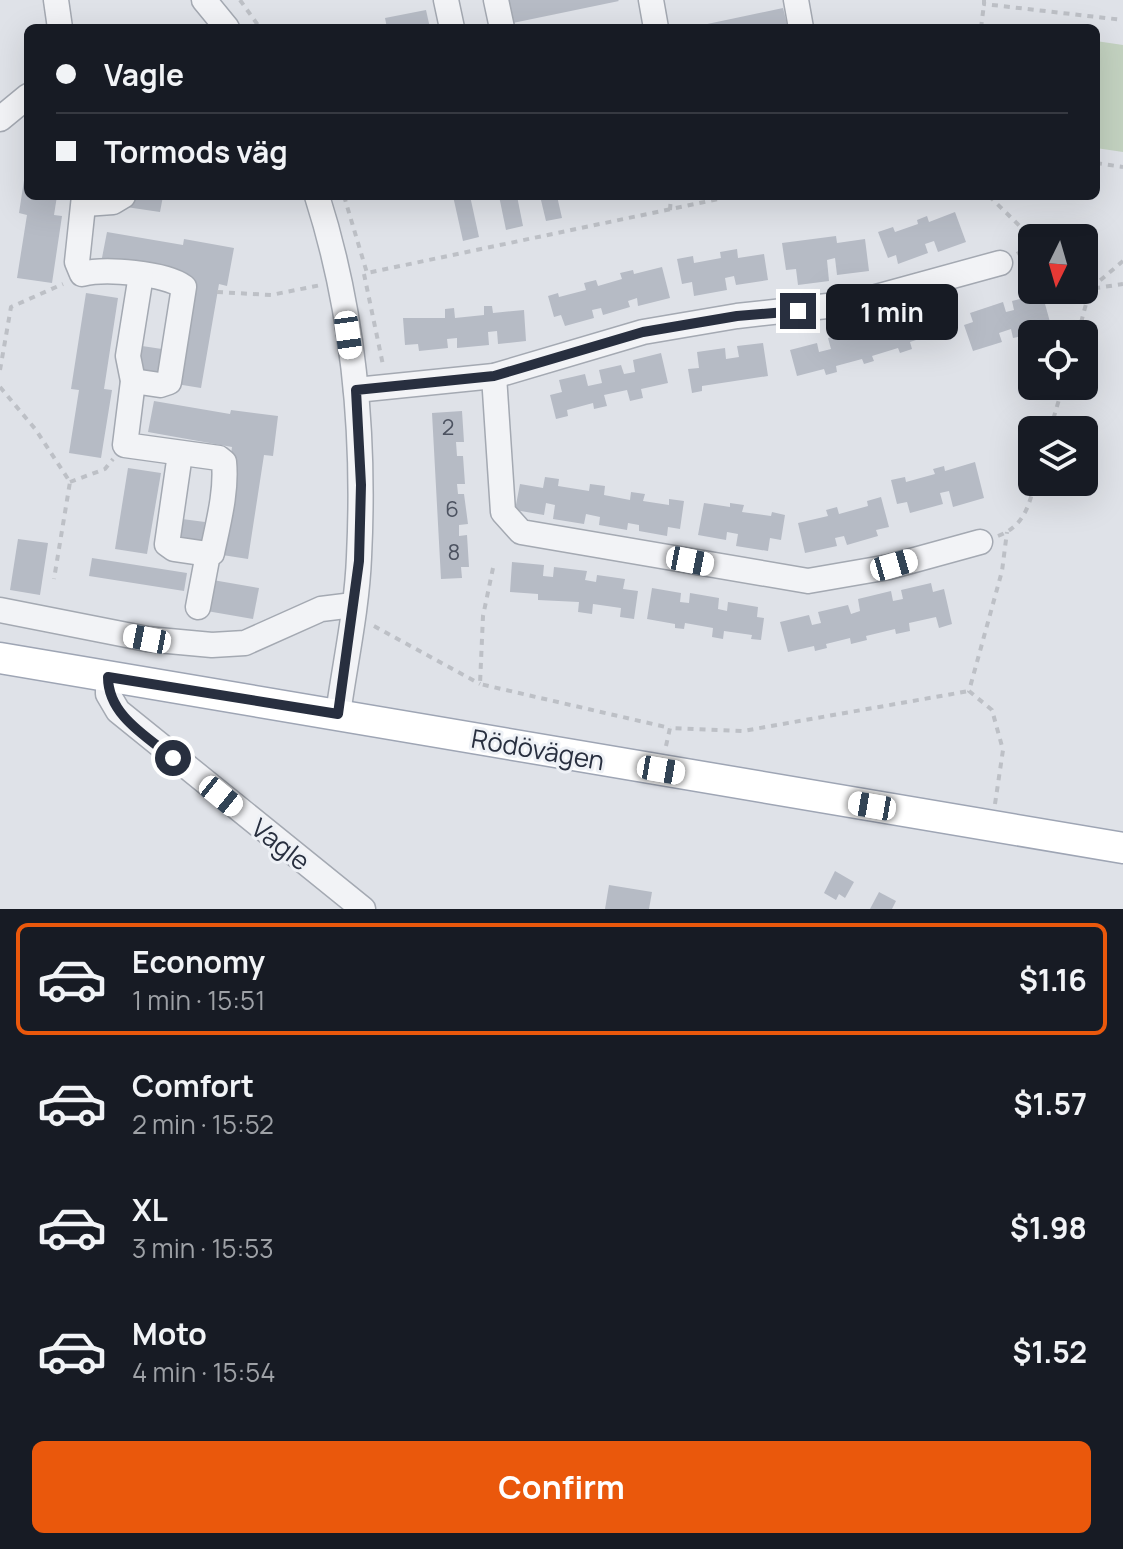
<!DOCTYPE html>
<meta charset="utf-8">
<style>
:root{--surface:#171b24;--page:#20242c;--text:#f1f3f6;--muted:#9ea1a6;--line:#363941;--accent:#ea580c}
body{margin:0;font-family:Manrope,sans-serif;background:var(--page);color:var(--text);height:100vh;display:flex;flex-direction:column;font-size:30px;white-space:nowrap}
*{box-sizing:border-box;margin:0}
p{font-size:26px;color:var(--muted)}
.icon{flex:none;width:44px;height:44px;fill:none;stroke:currentColor;stroke-width:2;stroke-linecap:round;stroke-linejoin:round}
.map{position:relative;height:909px;overflow:hidden}
.side{display:flex;flex-direction:column;background:var(--surface);flex:1}
.side>*{flex:none}
.top-card{position:absolute;left:24px;top:24px;width:1076px;height:176px;border-radius:12px;box-shadow:0 8px 32px #0002;display:grid;align-content:center;height:176px;padding:0 32px;background:var(--surface)}
.needle{width:52px;rotate:185deg}
.fabs{position:absolute;left:1018px;top:224px;display:grid;gap:16px}
.fabs a{display:grid;place-items:center;width:80px;height:80px;border-radius:12px;background:var(--surface);box-shadow:0 8px 32px #0002;font-size:40px}
.end{position:absolute;width:36px;height:36px;margin:-18px;border:10px solid #282f3f;background:#fff;box-shadow:0 0 0 4px #fff}
.from{border-radius:50%}
.bubble{position:absolute;height:56px;border-radius:12px;background:var(--surface);box-shadow:0 8px 32px #0002;font-size:26px;font-weight:700;line-height:56px;text-align:center}
.car{position:absolute;width:24px;height:48px;margin:-24px -12px;border-radius:10px;box-shadow:0 0 6px 2px #0007;background:linear-gradient(#fff 24%,#345 0 40%,#fff 0 76%,#345 0 86%,#fff 0)}
.top-card b{display:flex;align-items:center;gap:28px;height:76px;font-size:30px}
.top-card b+b{border-top:2px solid var(--line)}
.top-card i{width:20px;height:20px;background:var(--text)}
ul{padding:14px 0 0;list-style:none}
li{display:flex;align-items:center;gap:24px;height:112px;margin:0 16px 12px;padding:0 16px;border:4px solid transparent;border-radius:12px}
li div{flex:1}
li b{display:block;font-size:30px}
li em{font-style:normal;font-weight:700}
li.current{border-color:var(--accent)}
li>.icon{width:72px;height:72px;stroke-width:1.5}
.button{display:flex;gap:16px;margin-top:auto;padding:16px 32px}
.button a{flex:1;height:92px;border-radius:12px;background:var(--accent);color:#fff;font-size:32px;font-weight:700;line-height:92px;text-align:center}
.map>svg:first-child{display:block}
</style>
<div class="map">
<svg width="1123" height="909" viewBox="0 0 1123 909">
<rect width="100%" height="100%" fill="#dfe2e8"/>
<polygon fill="#c3d2c0" points="1096,41 1123,45 1123,152 1096,148"/>
<g fill="#b6bbc5">
<polygon points="504,0 618,0 619,1 508,24"/>
<polygon points="783,8 788,28 694,28 693,27"/>
<polygon points="426,10 430,28 387,28 385,18"/>
<polygon points="26,167 28,196 57,196 54,215 62,216 52,283 17,278 27,215 19,213"/>
<polygon points="128,196 163,196 160,212 126,207"/>
<polygon points="453,196 470,196 479,237 463,241"/>
<polygon points="499,196 517,196 523,226 506,230"/>
<polygon points="540,196 557,196 562,218 546,221"/>
<polygon points="955,212 966,242 938,252 934,241 925,244 928,253 898,264 896,255 888,258 878,232 893,227 895,232 918,224 917,220 927,216 929,222"/>
<polygon points="107,232 183,245 184,239 234,248 227,286 219,284 201,388 170,383 188,278 101,263"/>
<polygon points="836,236 837,243 865,239 869,271 837,275 835,258 827,260 829,281 798,285 796,269 786,270 782,243"/>
<polygon points="737,249 738,258 764,254 768,280 736,285 734,276 725,278 727,290 694,296 692,282 682,284 677,259 693,256 694,263 721,258 720,252"/>
<polygon points="662,267 670,298 638,306 637,298 628,301 630,307 603,315 601,308 592,310 594,318 565,326 561,315 554,317 548,296 558,293 559,297 586,290 584,283 596,280 598,286 622,279 620,273 633,270 634,274"/>
<polygon points="86,293 118,298 104,389 112,390 101,458 69,453 79,390 71,389"/>
<polygon points="1042,293 1050,322 1025,328 1027,335 1013,338 1011,329 999,333 1002,342 973,351 964,325 973,322 970,313 1003,302 1006,312 1014,310 1012,301"/>
<polygon points="484,306 492,306 493,313 524,310 526,341 498,344 497,331 488,332 489,345 457,348 457,338 447,339 448,348 419,351 418,344 405,345 403,318 445,318 445,309 454,308 455,318 484,315"/>
<polygon points="929,307 932,315 944,311 953,334 939,339 937,333 910,342 912,349 900,353 898,348 872,356 874,361 864,364 862,359 836,366 837,372 826,375 824,369 797,376 790,350 817,343 819,352 831,349 828,338 854,330 857,339 867,336 865,330 891,322 894,330 905,327 902,317"/>
<polygon points="763,343 768,376 702,386 702,391 692,393 688,369 699,368 697,352 725,348 726,359 739,357 737,346"/>
<polygon points="142,346 162,349 157,381 137,378"/>
<polygon points="661,353 668,383 641,389 643,398 630,401 627,390 604,395 607,406 594,409 593,403 567,410 568,416 556,419 550,395 562,392 559,380 585,374 588,386 602,383 599,370 621,365 624,374 635,372 633,360"/>
<polygon points="154,401 230,414 231,410 278,416 273,456 264,455 248,559 216,554 232,447 148,432"/>
<polygon points="462,411 464,442 456,442 457,456 463,456 465,484 457,484 458,494 464,494 468,524 459,525 459,536 467,535 469,567 461,567 462,578 441,579 432,413"/>
<polygon points="975,462 984,498 953,507 949,491 940,493 943,504 910,513 907,502 897,504 891,480 905,477 906,482 935,474 933,469 944,466 945,471"/>
<polygon points="128,468 161,473 147,554 115,549"/>
<polygon points="545,477 559,479 558,486 589,491 590,484 605,486 604,495 630,500 631,492 645,494 643,501 669,505 669,499 684,501 680,529 668,527 667,536 639,531 639,525 628,523 627,530 599,525 600,517 586,514 584,524 553,519 555,505 546,503 544,515 515,510 520,484 543,488"/>
<polygon points="881,497 889,527 876,530 878,536 847,545 844,536 835,538 837,546 805,553 798,523 828,516 826,510 837,507 839,514 868,506 867,501"/>
<polygon points="704,503 730,507 730,503 744,505 742,512 771,516 772,512 785,515 781,540 770,538 768,551 736,546 738,534 727,532 726,540 698,535"/>
<polygon points="182,519 205,522 201,547 178,543"/>
<polygon points="18,539 48,543 40,595 10,590"/>
<polygon points="92,558 187,573 184,591 89,576"/>
<polygon points="512,562 544,565 543,576 553,577 554,567 587,571 585,580 596,582 597,575 625,579 623,589 638,591 634,619 620,617 621,608 593,604 592,614 578,612 579,602 538,600 538,594 510,592"/>
<polygon points="207,579 259,588 253,619 201,610"/>
<polygon points="931,583 933,592 944,589 952,624 939,628 936,617 909,623 910,631 896,634 895,629 866,636 867,640 851,644 850,638 826,644 827,648 815,651 814,646 788,652 780,622 809,615 812,625 821,623 818,612 848,605 851,614 860,611 858,599 891,591 893,601 903,599 901,590"/>
<polygon points="652,588 681,593 680,602 689,603 690,593 719,598 718,609 727,611 728,602 758,607 757,617 764,618 761,640 751,639 752,635 724,631 723,639 712,637 713,628 685,623 684,629 675,628 675,624 647,619"/>
<polygon points="835,871 854,882 845,898 839,894 836,900 824,893"/>
<polygon points="609,885 652,892 649,909 605,909"/>
<polygon points="879,892 896,901 892,909 870,909"/>
</g>
<g fill="none" stroke-linecap="round" stroke-linejoin="round">
<defs>
<g id="minor">
<polyline points="56,0 60,28"/>
<polyline points="204,0 227,28"/>
<polyline points="446,0 452,28"/>
<polyline points="496,0 502,28"/>
<polyline points="651,0 656,28"/>
<polyline points="796,0 801,28"/>
<polyline points="0,119 28,96"/>
<path d="M84,196l-7,66 5,12c23,-6 83,-1 102,13l-15,95 -9,3 -27,-4"/>
<path d="M317,196c37,116 48,240 42,361 -2,52 -14,106 -21,157"/>
<polyline points="85,204 113,202 123,196"/>
<path d="M141,275l-13,81 5,25 -8,64 94,13 5,4c3,29 -6,62 -12,91l-4,1 -10,53"/>
<polyline points="494,376 503,512 521,532 808,581 889,567 980,542"/>
<polyline points="356,390 494,376 643,332 737,316 854,303 1000,263"/>
<polyline points="180,454 167,544 174,549 208,554"/>
<polyline points="0,610 147,639 212,645 245,643 321,609 353,605"/>
<polyline points="108,677 108,694 118,711 363,909"/>
</g>
<polyline id="major" points="0,658 1123,848"/>
</defs>
<use href="#minor" stroke="#a4a9b2" stroke-width="27"/>
<use href="#major" stroke="#9ea5b4" stroke-width="33"/>
<g stroke="#bdc0c6" stroke-width="4" stroke-dasharray="6 6" stroke-linecap="butt">
<polyline points="240,0 260,28"/>
<polyline points="984,0 984,4 1123,20"/>
<polyline points="981,28 984,4"/>
<polyline points="1096,163 1123,167"/>
<polyline points="344,196 367,273 733,196"/>
<polyline points="989,196 1032,238"/>
<polyline points="670,210 671,196"/>
<polyline points="1017,254 1032,245"/>
<polyline points="364,274 383,365"/>
<polyline points="1084,284 1090,289 1123,284"/>
<polyline points="217,292 271,295 321,285"/>
<polyline points="1078,334 1090,289 1123,261"/>
<polyline points="0,370 11,307 63,284"/>
<polyline points="0,387 36,430 70,482 54,579"/>
<polyline points="1050,430 1063,386"/>
<polyline points="70,482 105,469 113,459"/>
<path d="M998,536c26,-10 31,-30 37,-54"/>
<polyline points="493,568 483,616 480,684 670,728"/>
<polyline points="374,626 480,684"/>
<polyline points="666,746 670,728 743,731 969,691"/>
<polyline points="995,804 1003,750 992,710 969,691 1002,571 1007,532"/>
</g>
<use href="#minor" stroke="#f2f3f6" stroke-width="24"/>
<use href="#major" stroke="#fff" stroke-width="30"/>
</g>
<g fill="none" stroke-linecap="round" stroke-linejoin="round">
<path stroke="#282f3f" stroke-width="10" d="M173,758c-27,-22 -65,-43 -65,-81l230,37 21,-153 2,-76 -5,-95 138,-14 149,-44 94,-16 61,-5"/>
</g>
<g text-anchor="middle" dominant-baseline="central" stroke-width="6" stroke-linejoin="round" paint-order="stroke">
<g font-size="22" fill="#4c5260">
<text x="448" y="427">2</text>
<text x="452" y="509">6</text>
<text x="454" y="552">8</text>
</g>
<g font-size="26" fill="#282f3f" stroke="#eef1f6">
<text transform="translate(538 749) rotate(10)">Rödövägen</text>
<text transform="translate(281 844) rotate(38)">Vagle</text>
</g>
</g>
</svg>
<div class="fabs">
<a><svg class="needle" viewBox="-14 -14 28 28"><path d="M0-13l5 13h-10z" fill="#e53935"/><path d="M0 13l5-13h-10z" fill="#9ea1a6"/></svg></a>
<a><svg class="icon" aria-label="locate" viewBox="0 0 24 24"><circle cx="12" cy="12" r="6"/><path d="M12 2v4M12 18v4M2 12h4M18 12h4"/></svg></a>
<a><svg class="icon" aria-label="layers" viewBox="0 0 24 24"><path d="M12 4l9 5-9 5-9-5zM3 14l9 5 9-5"/></svg></a>
</div>
<i class="end from" style="left:173px;top:758px"></i>
<i class="end" style="left:798px;top:311px"></i>
<div class="bubble" style="left:826px;top:284px;width:132px">1 min</div>
<i class="car" style="left:348px;top:335px;rotate:172deg"></i>
<i class="car" style="left:690px;top:561px;rotate:101deg"></i>
<i class="car" style="left:894px;top:565px;rotate:74deg"></i>
<i class="car" style="left:147px;top:639px;rotate:281deg"></i>
<i class="car" style="left:661px;top:770px;rotate:100deg"></i>
<i class="car" style="left:221px;top:796px;rotate:129deg"></i>
<i class="car" style="left:872px;top:806px;rotate:280deg"></i>
<div class="top-card">
<b><i class="from"></i>Vagle</b>
<b><i></i>Tormods väg</b>
</div>
</div>
<section class="side">
<ul>
<li class="current"><svg class="icon" aria-label="car" viewBox="0 0 24 24"><path d="M5 17H2v-5l4-1 3-4h7l3 4 3 1v5h-3M9 17h6M6 11h13"/><circle cx="7" cy="17" r="2"/><circle cx="17" cy="17" r="2"/></svg><div><b>Economy</b><p>1 min · 15:51</p></div><em>$1.16</em></li>
<li><svg class="icon" aria-label="car" viewBox="0 0 24 24"><path d="M5 17H2v-5l4-1 3-4h7l3 4 3 1v5h-3M9 17h6M6 11h13"/><circle cx="7" cy="17" r="2"/><circle cx="17" cy="17" r="2"/></svg><div><b>Comfort</b><p>2 min · 15:52</p></div><em>$1.57</em></li>
<li><svg class="icon" aria-label="car" viewBox="0 0 24 24"><path d="M5 17H2v-5l4-1 3-4h7l3 4 3 1v5h-3M9 17h6M6 11h13"/><circle cx="7" cy="17" r="2"/><circle cx="17" cy="17" r="2"/></svg><div><b>XL</b><p>3 min · 15:53</p></div><em>$1.98</em></li>
<li><svg class="icon" aria-label="car" viewBox="0 0 24 24"><path d="M5 17H2v-5l4-1 3-4h7l3 4 3 1v5h-3M9 17h6M6 11h13"/><circle cx="7" cy="17" r="2"/><circle cx="17" cy="17" r="2"/></svg><div><b>Moto</b><p>4 min · 15:54</p></div><em>$1.52</em></li>
</ul>
<div class="button"><a>Confirm</a></div>
</section>
